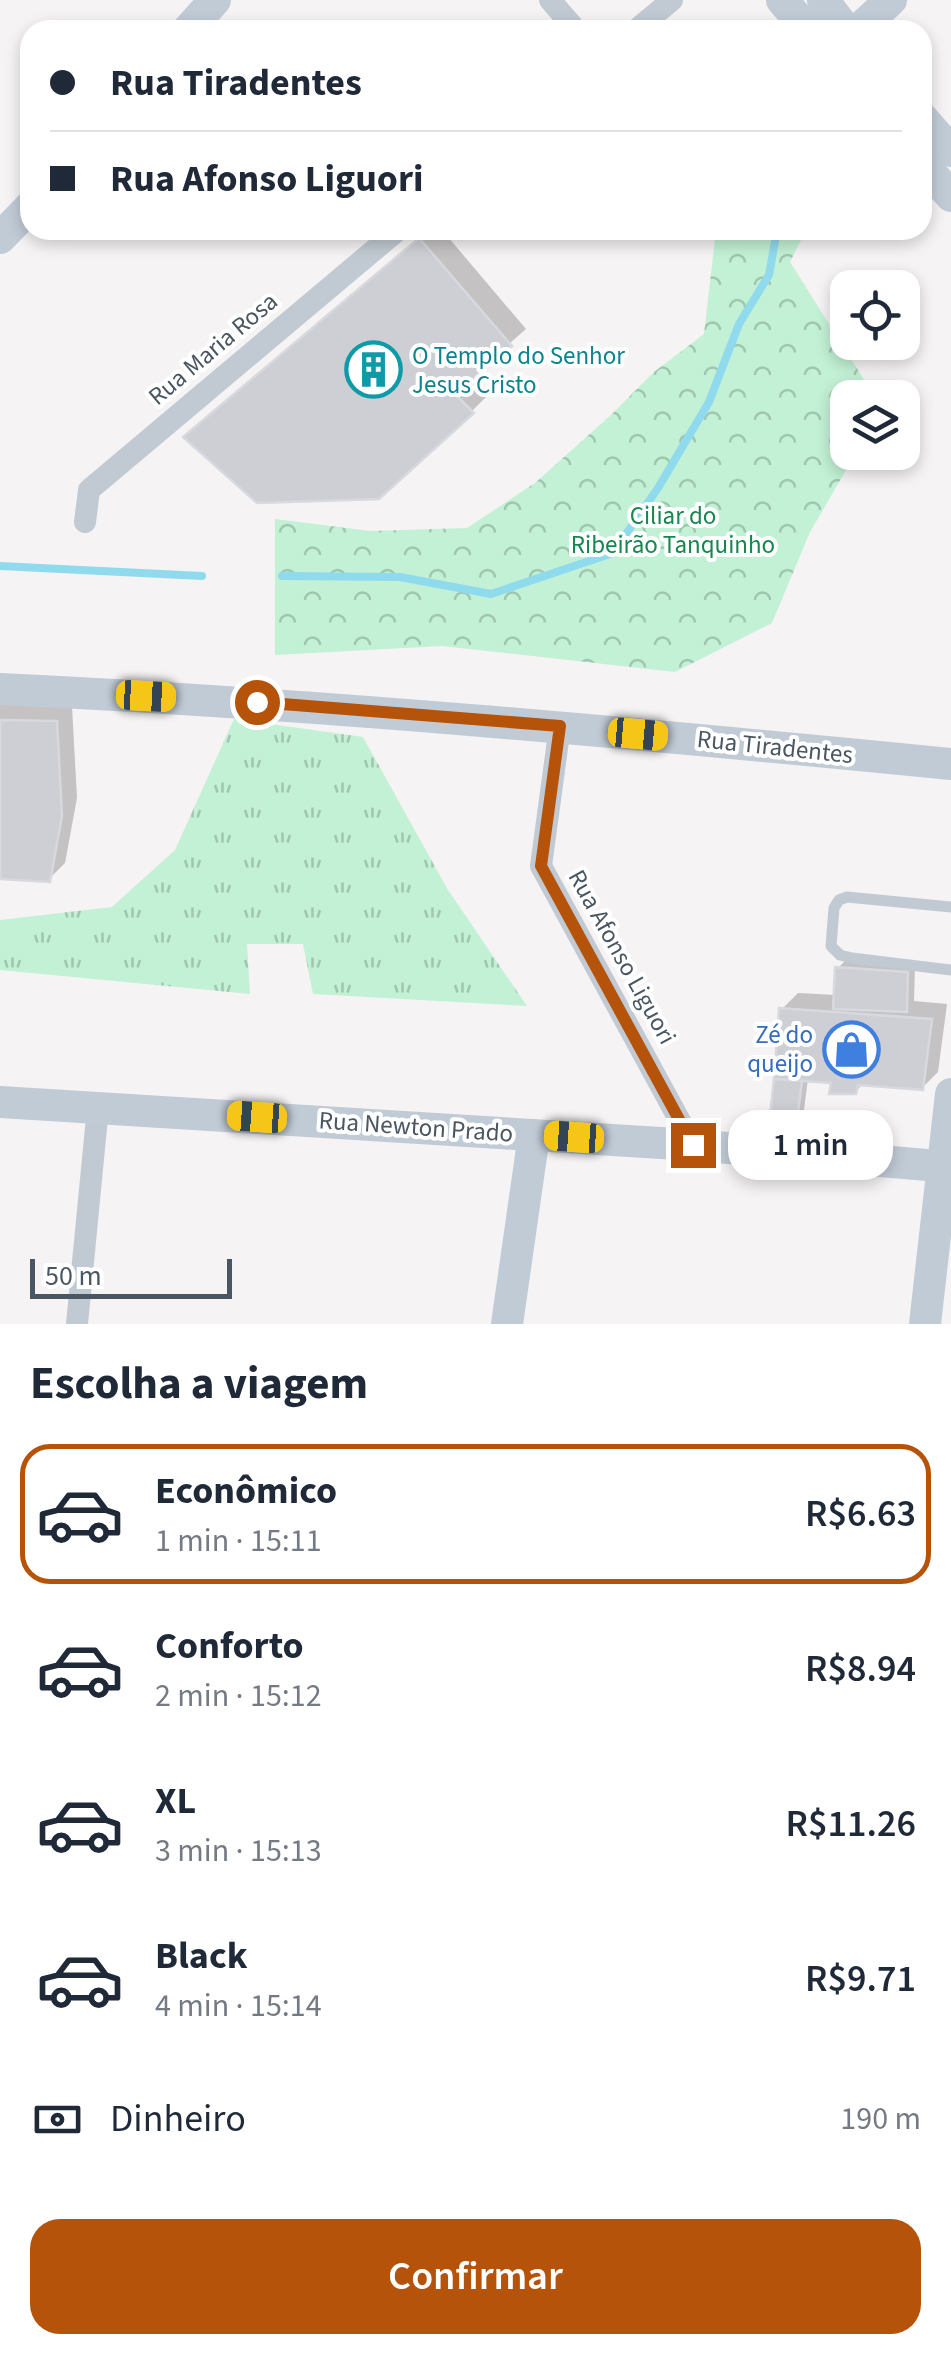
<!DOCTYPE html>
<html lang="pt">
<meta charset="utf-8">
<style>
:root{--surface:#fff;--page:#f2f2f3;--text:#1f2937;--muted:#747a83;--line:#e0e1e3;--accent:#b45309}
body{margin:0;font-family:"Source Sans 3",sans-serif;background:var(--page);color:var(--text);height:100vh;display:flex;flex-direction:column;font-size:38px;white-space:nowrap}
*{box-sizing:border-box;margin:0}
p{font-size:32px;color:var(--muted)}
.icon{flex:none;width:55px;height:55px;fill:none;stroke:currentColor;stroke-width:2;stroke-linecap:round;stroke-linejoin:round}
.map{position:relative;height:1324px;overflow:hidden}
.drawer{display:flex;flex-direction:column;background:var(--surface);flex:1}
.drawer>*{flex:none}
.hud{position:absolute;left:20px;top:20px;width:912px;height:220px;border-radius:30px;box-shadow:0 5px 15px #0003;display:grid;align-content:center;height:220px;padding:0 30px;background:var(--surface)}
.tools{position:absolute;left:830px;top:270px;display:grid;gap:20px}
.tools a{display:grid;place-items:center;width:90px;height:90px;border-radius:20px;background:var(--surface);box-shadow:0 5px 15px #0003;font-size:50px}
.scale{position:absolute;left:30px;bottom:25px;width:202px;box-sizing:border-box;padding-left:10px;border:5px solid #4a5661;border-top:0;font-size:28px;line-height:35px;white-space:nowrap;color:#4a5661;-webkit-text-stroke:8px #fff;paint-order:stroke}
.end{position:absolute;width:45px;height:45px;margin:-22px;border:12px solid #b45309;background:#fff;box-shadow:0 0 0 5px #fff}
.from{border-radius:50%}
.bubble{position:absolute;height:70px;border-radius:30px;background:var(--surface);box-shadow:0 5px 15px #0003;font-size:32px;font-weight:600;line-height:70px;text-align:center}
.car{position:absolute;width:30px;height:60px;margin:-30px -15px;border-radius:12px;box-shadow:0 0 8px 2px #0007;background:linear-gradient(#f5c518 24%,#345 0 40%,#f5c518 0 76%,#345 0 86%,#f5c518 0)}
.hud b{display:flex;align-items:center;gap:35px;height:95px;font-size:38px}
.hud b+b{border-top:2px solid var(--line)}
.hud i{width:25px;height:25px;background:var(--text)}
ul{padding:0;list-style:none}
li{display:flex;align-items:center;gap:30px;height:140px;margin:0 20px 15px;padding:0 10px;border:5px solid transparent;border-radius:30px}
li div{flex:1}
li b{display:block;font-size:38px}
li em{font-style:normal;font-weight:600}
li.current{border-color:var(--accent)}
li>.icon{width:90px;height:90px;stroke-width:1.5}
h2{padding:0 30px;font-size:45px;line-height:120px}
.pay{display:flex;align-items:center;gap:25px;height:110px;padding:0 30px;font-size:38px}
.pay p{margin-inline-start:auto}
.primary-button{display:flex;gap:20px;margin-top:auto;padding:20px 30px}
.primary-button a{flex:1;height:115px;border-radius:30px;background:var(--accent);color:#fff;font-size:40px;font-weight:600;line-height:115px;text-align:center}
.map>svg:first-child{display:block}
</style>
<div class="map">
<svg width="951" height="1324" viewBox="0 0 951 1324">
<defs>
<pattern id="forest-crowns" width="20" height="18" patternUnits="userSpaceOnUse" patternTransform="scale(2.5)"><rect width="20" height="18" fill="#c3f1d5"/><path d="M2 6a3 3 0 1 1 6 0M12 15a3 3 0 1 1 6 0" fill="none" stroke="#a0c6b0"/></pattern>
<pattern id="park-tufts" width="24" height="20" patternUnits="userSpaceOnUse" patternTransform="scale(2.5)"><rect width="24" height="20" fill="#c3f1d5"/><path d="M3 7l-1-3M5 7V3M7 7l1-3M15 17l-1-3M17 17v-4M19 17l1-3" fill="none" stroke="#a0c6b0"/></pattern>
</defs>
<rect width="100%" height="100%" fill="#f5f3f3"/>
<polygon fill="url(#forest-crowns)" points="716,230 806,230 790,262 875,397 848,398 848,452 856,453 810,532 772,623 675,672 442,646 275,655 275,519 370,531 467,528 535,483 611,415 654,372 704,334"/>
<polygon fill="url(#park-tufts)" points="234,719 363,737 448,890 527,1006 313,994 303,944 247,944 250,994 0,970 0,920 112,907 175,850"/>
<g fill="#0003">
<polygon points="429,230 442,230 526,329 470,378 488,395 472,411 202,421"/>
<polygon points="0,704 72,706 77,798 65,863 49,879 0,877"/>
<polygon points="846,960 915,965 914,1001 947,1004 938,1072 922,1088 864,1083 855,1092 834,1080 808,1079 802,1125 794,1133 771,1132 782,1009 798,993 836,995 838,968"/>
</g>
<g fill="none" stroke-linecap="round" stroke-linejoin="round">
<g stroke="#90daee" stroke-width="8">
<polyline points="772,30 773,27"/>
<polyline points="0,566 202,576"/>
<polyline points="282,576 400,577 491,594 613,553 658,488 709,402 739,324 769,275 777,230"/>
</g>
</g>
<g fill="#cdcfd5" stroke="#d7d9de" stroke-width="2.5">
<polygon points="419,238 512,346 455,394 474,413 379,499 257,503 183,437"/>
<polygon points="0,720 57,721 62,816 50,882 0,879"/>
<polygon points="835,967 908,972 907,1012 833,1009"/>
<polygon points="779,1008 932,1019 923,1090 858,1085 856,1094 829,1094 831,1083 774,1079"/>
<polygon points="774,1079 802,1081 795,1136 768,1134"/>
</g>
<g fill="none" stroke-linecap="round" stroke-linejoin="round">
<polyline stroke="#c1cad2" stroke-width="11" points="951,907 847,897 839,900 834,908 831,946 840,955 852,958 951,970"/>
<g stroke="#c1cad2" stroke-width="22">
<polyline points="550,0 576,30"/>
<polyline points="636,30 672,0"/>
<polyline points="85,522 89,490 398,230"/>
<polyline points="560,726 541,866 693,1145"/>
<polyline points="77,1324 98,1107"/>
</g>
<g stroke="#c1cbd6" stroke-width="32">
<polyline points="782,0 808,30"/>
<polyline points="823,0 846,30"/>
<polyline points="188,30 215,0"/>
<polyline points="858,30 891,0"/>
<polyline points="922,118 951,151"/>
<polyline points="922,163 951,196"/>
<polyline points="0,238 30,207"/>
<path d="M0,689c318,15 634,44 951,75"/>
<polyline points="0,1102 693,1145 951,1167"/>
<polyline points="507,1324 534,1135"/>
<polyline points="925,1324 951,1094"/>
</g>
</g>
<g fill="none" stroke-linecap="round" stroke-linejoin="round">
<polyline stroke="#b45309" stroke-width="12" points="257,702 560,726 541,866 693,1145"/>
</g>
<defs>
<symbol id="building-ring" viewBox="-11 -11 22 22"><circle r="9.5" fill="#fff" stroke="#0f9aa8" stroke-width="1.5"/><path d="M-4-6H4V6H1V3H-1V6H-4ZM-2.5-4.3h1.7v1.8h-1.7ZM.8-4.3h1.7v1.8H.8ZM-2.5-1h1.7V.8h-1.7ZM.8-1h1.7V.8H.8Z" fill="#0f9aa8"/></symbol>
<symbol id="shop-ring" viewBox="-11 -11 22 22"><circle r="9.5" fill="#fff" stroke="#3f7fe0" stroke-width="1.5"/><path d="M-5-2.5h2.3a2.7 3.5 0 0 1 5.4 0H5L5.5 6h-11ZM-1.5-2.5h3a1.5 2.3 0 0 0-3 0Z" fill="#3f7fe0"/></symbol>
</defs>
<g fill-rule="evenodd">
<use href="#building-ring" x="342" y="338" width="63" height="63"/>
<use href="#shop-ring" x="820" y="1018" width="63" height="63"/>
</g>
<g text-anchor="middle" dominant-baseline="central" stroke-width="8" stroke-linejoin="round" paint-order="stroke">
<g font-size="25" fill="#4a5661" stroke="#fff">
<text transform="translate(213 349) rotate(-40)">Rua Maria Rosa</text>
<text transform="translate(775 747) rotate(6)">Rua Tiradentes</text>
<text transform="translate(622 957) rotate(61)">Rua Afonso Liguori</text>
<text transform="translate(416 1127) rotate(4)">Rua Newton Prado</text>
</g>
<g font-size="25" fill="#0d838f" stroke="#fff" text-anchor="start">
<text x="412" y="356">O Templo do Senhor<tspan x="412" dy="29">Jesus Cristo</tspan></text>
</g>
<g font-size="25" fill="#17864f" stroke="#fff">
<text x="673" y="516">Ciliar do<tspan x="673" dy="29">Ribeirão Tanquinho</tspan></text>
</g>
<g font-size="25" fill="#366cbe" stroke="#fff" text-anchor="end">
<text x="813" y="1035">Zé do<tspan x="813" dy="29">queijo</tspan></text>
</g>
</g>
</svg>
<div class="tools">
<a><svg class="icon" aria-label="locate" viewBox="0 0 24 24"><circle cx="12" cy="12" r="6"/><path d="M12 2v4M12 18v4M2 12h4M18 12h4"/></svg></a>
<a><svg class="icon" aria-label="layers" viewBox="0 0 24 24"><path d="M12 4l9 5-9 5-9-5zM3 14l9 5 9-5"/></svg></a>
</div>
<div class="scale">50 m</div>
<i class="end from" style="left:257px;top:702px"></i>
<i class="end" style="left:693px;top:1145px"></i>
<div class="bubble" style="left:728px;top:1110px;width:165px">1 min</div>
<i class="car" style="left:146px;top:696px;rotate:93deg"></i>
<i class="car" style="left:638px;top:734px;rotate:95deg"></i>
<i class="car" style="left:257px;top:1117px;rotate:274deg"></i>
<i class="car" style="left:574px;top:1137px;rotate:274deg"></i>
<div class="hud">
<b><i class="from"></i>Rua Tiradentes</b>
<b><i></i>Rua Afonso Liguori</b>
</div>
</div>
<section class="drawer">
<h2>Escolha a viagem</h2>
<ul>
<li class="current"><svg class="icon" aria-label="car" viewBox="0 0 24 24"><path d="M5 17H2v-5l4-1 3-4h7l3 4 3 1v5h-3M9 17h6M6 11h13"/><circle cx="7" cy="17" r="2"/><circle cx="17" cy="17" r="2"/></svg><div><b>Econômico</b><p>1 min · 15:11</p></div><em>R$6.63</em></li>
<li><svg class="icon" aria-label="car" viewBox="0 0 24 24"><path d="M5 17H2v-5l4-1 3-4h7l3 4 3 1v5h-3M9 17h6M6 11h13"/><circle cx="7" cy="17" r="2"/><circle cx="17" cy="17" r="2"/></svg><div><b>Conforto</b><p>2 min · 15:12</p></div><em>R$8.94</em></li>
<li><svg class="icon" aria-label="car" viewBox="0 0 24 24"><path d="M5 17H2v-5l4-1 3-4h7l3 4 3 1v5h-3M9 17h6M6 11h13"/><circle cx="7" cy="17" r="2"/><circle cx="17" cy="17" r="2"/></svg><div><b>XL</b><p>3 min · 15:13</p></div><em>R$11.26</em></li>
<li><svg class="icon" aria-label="car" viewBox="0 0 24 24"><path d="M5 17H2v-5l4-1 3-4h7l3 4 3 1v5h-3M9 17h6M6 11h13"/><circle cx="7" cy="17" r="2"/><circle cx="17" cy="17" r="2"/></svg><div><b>Black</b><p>4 min · 15:14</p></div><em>R$9.71</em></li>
</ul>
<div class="pay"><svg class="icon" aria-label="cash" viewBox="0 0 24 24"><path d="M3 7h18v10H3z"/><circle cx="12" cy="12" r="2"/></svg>Dinheiro<p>190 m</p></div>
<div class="primary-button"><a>Confirmar</a></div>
</section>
